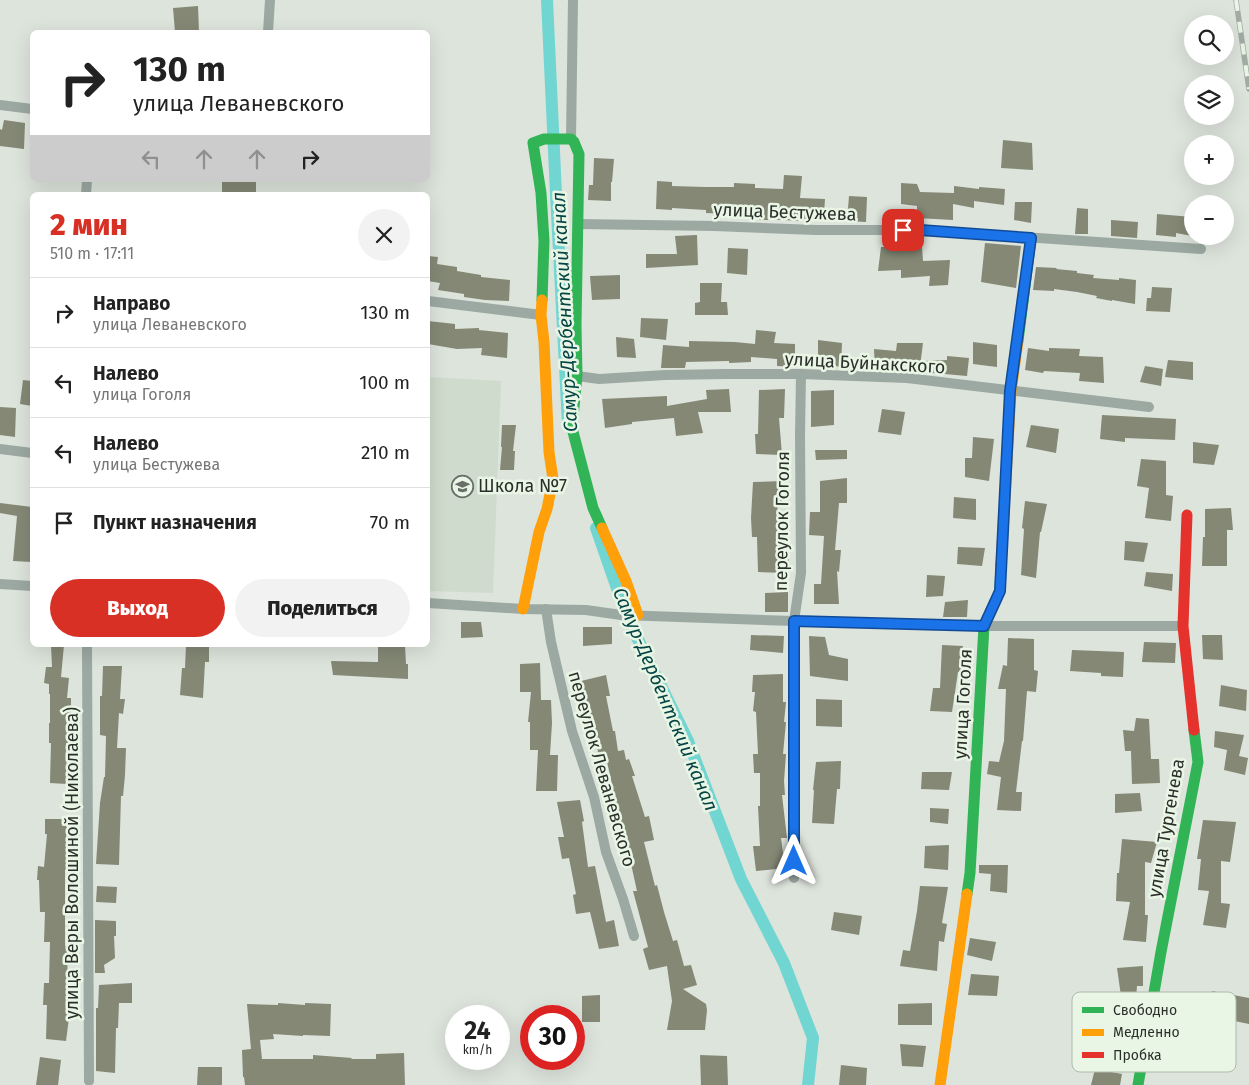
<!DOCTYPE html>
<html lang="ru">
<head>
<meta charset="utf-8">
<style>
	body { margin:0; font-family:"Fira Sans",sans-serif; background:#f2f2f2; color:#222; height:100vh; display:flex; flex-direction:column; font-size:19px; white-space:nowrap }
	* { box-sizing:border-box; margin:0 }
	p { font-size:16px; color:#767676 }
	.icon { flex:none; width:28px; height:28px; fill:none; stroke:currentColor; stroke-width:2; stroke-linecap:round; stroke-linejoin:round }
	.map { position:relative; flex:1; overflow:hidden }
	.details { position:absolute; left:30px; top:192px; width:400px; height:455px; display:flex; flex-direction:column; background:#fff; border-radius:8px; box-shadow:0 5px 20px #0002 }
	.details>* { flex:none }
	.guide { position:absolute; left:30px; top:30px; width:400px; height:152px; border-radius:8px; box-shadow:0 5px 20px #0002; background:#fff; color:#222; overflow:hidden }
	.controls { position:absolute; left:1184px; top:15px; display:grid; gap:10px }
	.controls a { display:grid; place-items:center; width:50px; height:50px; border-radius:50%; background:#fff; box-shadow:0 5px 20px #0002; font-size:25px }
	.speed { position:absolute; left:445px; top:1005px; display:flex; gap:10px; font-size:25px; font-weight:700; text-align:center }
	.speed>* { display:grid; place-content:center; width:65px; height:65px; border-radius:50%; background:#fff; box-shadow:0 5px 20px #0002; line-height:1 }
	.speed small { font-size:12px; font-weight:400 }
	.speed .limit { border:8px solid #d22; background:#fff; color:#111 }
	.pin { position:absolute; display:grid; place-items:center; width:42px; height:42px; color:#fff; margin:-21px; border-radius:10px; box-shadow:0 2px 8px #0006 }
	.me { position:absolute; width:55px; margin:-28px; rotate:0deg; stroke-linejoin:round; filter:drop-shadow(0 0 4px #0008) }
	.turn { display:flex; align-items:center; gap:18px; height:105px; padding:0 20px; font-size:22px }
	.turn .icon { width:65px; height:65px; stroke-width:2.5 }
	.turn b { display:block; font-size:35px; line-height:42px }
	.lanes { display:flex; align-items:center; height:48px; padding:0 20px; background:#0003; justify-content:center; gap:25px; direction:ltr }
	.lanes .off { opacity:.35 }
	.round { display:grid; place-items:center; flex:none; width:52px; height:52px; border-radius:26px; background:#f2f2f2 }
	.overview { display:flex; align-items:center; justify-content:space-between; height:85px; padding:0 20px }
	h1 { font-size:30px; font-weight:800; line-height:38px; color:#d93025 }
	.button { display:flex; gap:10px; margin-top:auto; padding:10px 20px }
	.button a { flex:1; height:58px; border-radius:30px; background:#d93025; color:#fff; font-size:20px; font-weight:800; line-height:58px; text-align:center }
	.button a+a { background:#f2f2f2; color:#222 }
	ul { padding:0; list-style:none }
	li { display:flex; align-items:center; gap:15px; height:70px; padding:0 20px; border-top:1px solid #e0e0e0 }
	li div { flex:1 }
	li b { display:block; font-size:19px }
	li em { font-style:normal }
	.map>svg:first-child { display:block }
	.built { fill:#cfdbcc }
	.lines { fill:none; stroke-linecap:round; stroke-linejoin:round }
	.canal { stroke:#71d5d2; stroke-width:12 }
	.building { fill:#848875 }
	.street { stroke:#9ca9a3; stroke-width:10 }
	.fast { stroke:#30b455; stroke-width:11 }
	.slow { stroke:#ff9f0a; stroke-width:11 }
	.jam { stroke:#e5322d; stroke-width:11 }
	.rail-casing { stroke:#a2aca5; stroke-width:5.5 }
	.rail { stroke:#e9f5e5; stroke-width:4; stroke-dasharray:11; stroke-linecap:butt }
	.route-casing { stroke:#114b97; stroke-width:12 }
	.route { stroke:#1a73e8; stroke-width:9 }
	.labels { text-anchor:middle; stroke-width:5; stroke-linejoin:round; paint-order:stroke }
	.street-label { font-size:18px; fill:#2b2f2a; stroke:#e9f5e5 }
	.poi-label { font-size:18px; fill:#2b2f2a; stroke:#e9f5e5; text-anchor:start }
	.water-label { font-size:19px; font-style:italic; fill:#044544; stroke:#e9f5e5 }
	.key { fill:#e9f5e5; stroke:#b0baad; stroke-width:1 }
	.key-label { font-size:14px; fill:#2b2f2a }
</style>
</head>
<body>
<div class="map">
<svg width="1249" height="1085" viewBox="0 0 1249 1085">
	<rect width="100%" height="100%" fill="#dde4dc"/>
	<path class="built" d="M428 377 501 381 493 593 428 591Z"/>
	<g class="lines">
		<g class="canal">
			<path d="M547 0 556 194 568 424"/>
			<path d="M596 528 627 617 688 741 741 879 784 963 813 1038 808 1085"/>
		</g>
	</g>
	<g class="building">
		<path d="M198 6 199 32H175L173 8Z"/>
		<path d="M4 120 25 123 24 149 0 146V129L2 130Z"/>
		<path d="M1003 140 1032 143 1033 170 1001 168Z"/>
		<path d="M594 158 614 159 612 182H611V201L588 200 589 185H593Z"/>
		<path d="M784 175 802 176 800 198 825 199 824 214H807L806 221 782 220H759V211L728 207V214L706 213V210L672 208V210L656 209 657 181 672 182V186L705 187H734V183L755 184V188L783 189Z"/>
		<path d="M245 180H256V195H243V193L222 192V181L245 182Z"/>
		<path d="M901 183 917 184 920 192 954 193V186L979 189V187L1005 189 1004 205 974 201V208L953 204V220L917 218V206L901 204Z"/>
		<path d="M849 196 867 197 866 222 847 221Z"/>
		<path d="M1015 202H1032L1031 223 1014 220Z"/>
		<path d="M1077 208 1088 209V234H1075Z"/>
		<path d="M1157 214 1192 217V236L1176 233V237L1156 235Z"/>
		<path d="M1111 220 1138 222 1137 238 1111 236Z"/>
		<path d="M697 235 698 265 646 268V254H677L675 236Z"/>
		<path d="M985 243 1021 246 1016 288 981 282Z"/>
		<path d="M881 247H895V249L922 247 923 261 950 260 948 285 929 286 930 276 901 278V270L878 271Z"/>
		<path d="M728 248 748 249 747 275 727 273Z"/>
		<path d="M428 256 438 257 437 264 457 267V271L481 275V277L510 280 509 301 485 300 464 297V294L438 290 440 283 428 281Z"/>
		<path d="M1036 267 1057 268 1056 269 1077 271V273L1094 275 1093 278 1119 280V278L1136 280 1135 304 1112 300V301L1096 298 1097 296 1077 292 1054 289V291L1033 290Z"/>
		<path d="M620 275V299L592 300 590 276Z"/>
		<path d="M700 283H722L721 302H727L728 315H695V303L700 302Z"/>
		<path d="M1152 287 1172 288 1170 312 1146 311 1147 298H1151Z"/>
		<path d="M641 318 668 319 666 340 640 337Z"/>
		<path d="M428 321 455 324V329L479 328V330L508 333 507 358 481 355 482 348 457 349 428 344Z"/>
		<path d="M756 330 776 332 774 343 795 344V367L777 366V359L751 357V362L729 363V361L686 362 685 368H661L663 345 689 347V341L735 342 755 344Z"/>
		<path d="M616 337 634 339 636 358 617 357Z"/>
		<path d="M818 340 842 343 841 367 818 364Z"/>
		<path d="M973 342 997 345V367L973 364Z"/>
		<path d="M897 343H923L920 367 892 364V371L875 370 874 349 896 351Z"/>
		<path d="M1028 348 1049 351V348L1080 349 1079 356 1103 357 1104 383 1079 381 1080 373 1044 371 1043 373 1025 370Z"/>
		<path d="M947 356 969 358 967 376 933 373V374L922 373 924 361 947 360Z"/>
		<path d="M1168 360 1193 362V380L1165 377Z"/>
		<path d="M1145 366 1163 369 1161 386 1140 382Z"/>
		<path d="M23 380 32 381V406L20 404Z"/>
		<path d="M729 389 731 412H698L703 433 676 436 674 418 632 422V424L605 428 602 399 667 396V406L707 399 706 390Z"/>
		<path d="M785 389 784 418H779L782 455 756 454 755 434H758L759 390Z"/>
		<path d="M834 390V425L811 427V391Z"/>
		<path d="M0 407 16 408 15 437 0 435Z"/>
		<path d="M882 409 905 412 901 435 878 432Z"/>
		<path d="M1102 415 1176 419 1175 440 1125 438V442L1100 439Z"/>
		<path d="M502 425H516L513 451H515L514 470H500L502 447H501Z"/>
		<path d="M1031 425 1059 429 1056 453 1026 447Z"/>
		<path d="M973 437 994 439 989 481 965 477V458H972Z"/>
		<path d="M1193 442 1219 445 1214 465 1193 463Z"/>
		<path d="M815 450H847V459L816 460Z"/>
		<path d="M1141 459 1166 461V495L1173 496 1171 521 1145 518 1149 488 1137 486Z"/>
		<path d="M847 478V503H839L835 550H841L839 572 837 571 839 604H814V584H821L824 536 809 535 810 512H820V481Z"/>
		<path d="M783 481 782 504H777L784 551H789L788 573 758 572 757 537H752L751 518 753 482Z"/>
		<path d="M954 497 976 499V520L953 518Z"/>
		<path d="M1025 501 1047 504 1041 532H1040L1036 578 1021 575 1024 529 1022 528Z"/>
		<path d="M0 503 32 507V562L13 561 17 516 0 513Z"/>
		<path d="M1231 508 1233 530H1227V566H1202L1203 537H1205V509Z"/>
		<path d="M1125 541 1148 543 1144 562 1124 560Z"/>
		<path d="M958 547 985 548 982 566 957 564Z"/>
		<path d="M1146 572 1173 574 1172 591 1144 586Z"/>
		<path d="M927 575 945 576 943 596 926 597Z"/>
		<path d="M788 592V612H765V593Z"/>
		<path d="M968 600 967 617H943L945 602Z"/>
		<path d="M461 622H481L483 637 461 638Z"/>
		<path d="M583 627H612V644L583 646Z"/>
		<path d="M751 635 784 636 783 653 750 650Z"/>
		<path d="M1202 635H1222L1223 660 1203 659Z"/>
		<path d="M809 636 825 637 829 655 848 659V681L810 676Z"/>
		<path d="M1008 638 1034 639V670L1038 671 1036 692 1027 691 1023 741H1022L1016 792H1022L1021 811 997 810 1001 777 987 774 989 761 999 762 1004 741 1006 689H998L1003 665 1007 666Z"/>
		<path d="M1144 642 1176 643 1175 663 1142 662Z"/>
		<path d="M51 645H64L61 677 69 678 67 698H71V743H66L67 784 50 783 51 743H49V723H50V694H49V684L44 683 46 667H52Z"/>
		<path d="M186 645H209V662H205L203 698 180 695 182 668H185Z"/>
		<path d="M378 645H405L406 664H408V679L333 675 331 661 378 662Z"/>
		<path d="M942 645 963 646 961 672H958L952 712 930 711 933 688H940Z"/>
		<path d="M1072 650 1124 652 1123 677 1101 676V673L1070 671Z"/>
		<path d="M540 663 541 700H551L552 723 550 755H558L557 791H536L538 750H530V722H528L531 692H520V664Z"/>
		<path d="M103 666H122L120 699H125L123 714 119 713 117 748H126L125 775 123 796H121L119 865 96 864 100 803 104 777H105L106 736 100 735V696H102Z"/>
		<path d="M783 674V702H786L784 722H786L783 754H786L784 781 785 795H782L787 838H781L785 868 756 871 753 846H760L758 806H760V773H754L753 754H758L756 712 753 711 755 692H752L753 675Z"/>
		<path d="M606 675 610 696H606L613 731H615L618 751 624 750 626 760 629 759 635 776H632L645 817 649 816 654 840 644 842 655 886 657 885 664 912 673 941 677 940 684 966 691 965 697 985 683 989 706 1004 707 1010 705 1030H667L672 1001 667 966 649 970 643 949 648 947 633 891H637L627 846 626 847 618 808 612 810 608 795 614 793 606 757 599 759 594 725 588 726 585 706H586L581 681Z"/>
		<path d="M1221 685 1247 690 1246 711 1219 706Z"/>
		<path d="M816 699 842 700V727L816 726Z"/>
		<path d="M1136 718 1149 719 1151 759H1159L1160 783 1132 784 1131 751H1125L1123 730 1134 731Z"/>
		<path d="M1215 731 1244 735 1239 756 1248 758 1245 775 1224 770 1227 750 1214 747Z"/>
		<path d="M841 761 840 789H837L834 824 812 823 814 790H813L816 762Z"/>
		<path d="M922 772H952L949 790 921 789Z"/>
		<path d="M1140 793 1142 811 1115 813V794Z"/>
		<path d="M580 800 584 821 582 822 588 867 595 866 606 922 614 920 619 946 599 949 590 912 576 914 573 895 576 894 569 858 562 859 558 837H564L557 802Z"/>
		<path d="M930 808 949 809 948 824 930 822Z"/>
		<path d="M45 819H67L66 852 69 853V870H65V946H68L67 983H68L67 1018H69L66 1041 46 1039 47 1005H43L44 983H49L50 942H44L45 912H40L39 880H37L38 866 44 867 47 834H45Z"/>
		<path d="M1203 820 1236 822 1230 862 1221 861V903L1230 904 1226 928 1203 925 1209 891 1198 890 1201 859H1197Z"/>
		<path d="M1122 839 1157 842 1151 863 1145 862V915H1148L1146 942 1123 940 1130 902 1116 901 1117 873H1119Z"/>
		<path d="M949 845 948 870 924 868 925 846Z"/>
		<path d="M979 865H1008L1007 893 990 891 991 874 979 873Z"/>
		<path d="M97 886 117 887 116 903 96 902Z"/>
		<path d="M920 886 948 887 942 923 947 924 944 942 939 941 937 971 900 966 903 950 910 951 917 911Z"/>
		<path d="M834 912 862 916 859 935 831 930Z"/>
		<path d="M95 920 116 921V936H114L115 958 104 965 105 973H95Z"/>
		<path d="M970 938 996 942 992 961 967 955Z"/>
		<path d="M1143 966V986H1137L1134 1023H1128L1125 1051H1094L1097 1025 1107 1026 1109 1004 1122 1003 1117 968Z"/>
		<path d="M971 974 999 976 997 996 968 995Z"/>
		<path d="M132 983V1003H119L118 1028H116L115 1073 96 1071V1008H98L99 985Z"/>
		<path d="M1212 991 1249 998V1024L1206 1015 1202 1030 1176 1025 1180 995 1211 1001Z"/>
		<path d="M600 995V1022H582V996Z"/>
		<path d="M278 1003 305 1005V1003L331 1004 330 1036 303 1035V1036L273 1034 274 1039 260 1040 262 1059H313V1055L352 1058 351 1059H376V1054L404 1053 405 1085H245L244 1077H243L242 1050 251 1049 247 1004 278 1005Z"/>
		<path d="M932 1003V1025H898V1004Z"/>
		<path d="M900 1044 926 1046 923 1067 902 1066Z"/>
		<path d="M700 1055 727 1056 728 1085H701Z"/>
		<path d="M40 1057 61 1060 58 1085H36Z"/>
		<path d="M841 1065 867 1068 866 1085H839Z"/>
		<path d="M198 1067H222V1085H197Z"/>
		<path d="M1095 1069 1122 1074 1120 1085H1091Z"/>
	</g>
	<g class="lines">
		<g class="street">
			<path d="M268 32 270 0"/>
			<path d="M0 105 32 109"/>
			<path d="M571 139 573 0"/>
			<path d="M86 195 87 180"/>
			<path d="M578 224 714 226 816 230H920L1201 249"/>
			<path d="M428 301 541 315"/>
			<path d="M577 376 599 379 665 375 726 374H801L907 378 1149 407"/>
			<path d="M0 449 32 453"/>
			<path d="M0 584 32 586"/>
			<path d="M428 603 523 609 586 610 621 615 794 621 984 626H1183"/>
			<path d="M546 609 551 642 572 731 594 797 606 852 623 899 634 936"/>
			<path d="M87 645 89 1081"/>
			<path d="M794 878V621L801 573 800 435 801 374"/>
		</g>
		<g class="fast">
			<path d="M542 300 544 241 541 193 533 143 544 139H571L574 142 579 154 576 325 577 376 572 428 593 508 602 528"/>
			<path d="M1018 341 1031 238"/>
			<path d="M967 894 970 873 984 626 1000 591 1001 564"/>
			<path d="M1138 1085 1161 952 1198 762 1194 730"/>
		</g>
		<g class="slow">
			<path d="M602 528 626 581 638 615"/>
			<path d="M1001 564 1011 391 1018 341"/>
			<path d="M523 609 539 532 547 509 553 479 549 452 544 342 541 315 542 300"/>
			<path d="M940 1085 967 894"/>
		</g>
		<path class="jam" d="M1187 515 1183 626 1194 730"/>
		<defs>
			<path id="rail" d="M1236 0 1249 89"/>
		</defs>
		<use href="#rail" class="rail-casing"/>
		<use href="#rail" class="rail"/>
	</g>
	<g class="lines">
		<defs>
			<path id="route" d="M794 861V621L984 626 1000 591 1010 391 1031 238 920 230H903"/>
		</defs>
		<use href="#route" class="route-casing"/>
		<use href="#route" class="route"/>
	</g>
	<defs>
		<symbol id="school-ring" viewBox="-11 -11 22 22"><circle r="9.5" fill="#e9f5e5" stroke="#696e68" stroke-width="1.5"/><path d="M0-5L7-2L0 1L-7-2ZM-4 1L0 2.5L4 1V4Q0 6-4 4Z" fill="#696e68"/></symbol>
	</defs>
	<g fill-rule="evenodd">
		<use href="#school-ring" x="450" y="474" width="25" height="25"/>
	</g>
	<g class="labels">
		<g class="street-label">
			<text transform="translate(785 212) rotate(2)" y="6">улица Бестужева</text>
			<text transform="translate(865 363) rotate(3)" y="6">улица Буйнакского</text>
			<text transform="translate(782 521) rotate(-89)" y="6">переулок Гоголя</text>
			<text transform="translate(963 704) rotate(-87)" y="6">улица Гоголя</text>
			<text transform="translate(602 769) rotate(74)" y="6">переулок Леваневского</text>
			<text transform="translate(1166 828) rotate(-80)" y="6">улица Тургенева</text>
			<text transform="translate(72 863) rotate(-90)" y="6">улица Веры Волошиной (Николаева)</text>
		</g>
		<g class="poi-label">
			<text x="478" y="492">Школа №7</text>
		</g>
		<g class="water-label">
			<text transform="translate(564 312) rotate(-93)" y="7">Самур-Дербентский канал</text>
			<text transform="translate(666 699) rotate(67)" y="7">Самур-Дербентский канал</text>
		</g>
	</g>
	<rect x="1072" y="992" width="164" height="80" rx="8" class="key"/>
	<rect x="1082" y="1007" width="22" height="6" fill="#30b455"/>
	<rect x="1082" y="1029" width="22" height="7" fill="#ff9f0a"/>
	<rect x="1082" y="1052" width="22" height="6" fill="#e5322d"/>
	<g class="key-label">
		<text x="1113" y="1015">Свободно</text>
		<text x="1113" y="1037">Медленно</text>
		<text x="1113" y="1060">Пробка</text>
	</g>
</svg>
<div class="controls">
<a><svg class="icon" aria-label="search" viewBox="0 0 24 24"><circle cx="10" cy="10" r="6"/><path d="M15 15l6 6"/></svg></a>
<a><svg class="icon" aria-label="layers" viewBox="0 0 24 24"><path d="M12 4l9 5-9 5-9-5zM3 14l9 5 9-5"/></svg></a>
<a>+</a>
<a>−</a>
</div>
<div class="speed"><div>24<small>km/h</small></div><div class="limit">30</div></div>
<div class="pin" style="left:903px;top:230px;background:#d93025"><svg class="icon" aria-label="arrive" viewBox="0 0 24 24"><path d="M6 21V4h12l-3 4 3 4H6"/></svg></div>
<svg class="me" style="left:794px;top:861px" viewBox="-20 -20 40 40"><path d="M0-17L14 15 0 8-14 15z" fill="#1a73e8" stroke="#fff" stroke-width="4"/></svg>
<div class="guide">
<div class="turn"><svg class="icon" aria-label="right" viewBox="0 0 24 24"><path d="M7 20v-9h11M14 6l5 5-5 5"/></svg><div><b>130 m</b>улица Леваневского</div></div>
<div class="lanes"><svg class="icon off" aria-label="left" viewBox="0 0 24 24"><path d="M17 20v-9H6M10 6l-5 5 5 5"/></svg><svg class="icon off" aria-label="ahead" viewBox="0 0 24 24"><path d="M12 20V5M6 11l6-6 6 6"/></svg><svg class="icon off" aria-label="ahead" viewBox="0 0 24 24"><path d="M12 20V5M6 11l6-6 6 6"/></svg><svg class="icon" aria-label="right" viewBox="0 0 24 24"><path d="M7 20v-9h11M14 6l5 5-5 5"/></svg></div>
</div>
<section class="details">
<div class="overview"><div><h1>2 мин</h1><p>510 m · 17:11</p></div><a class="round"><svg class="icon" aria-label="close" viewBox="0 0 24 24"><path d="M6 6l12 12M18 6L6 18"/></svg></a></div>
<ul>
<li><svg class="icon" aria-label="right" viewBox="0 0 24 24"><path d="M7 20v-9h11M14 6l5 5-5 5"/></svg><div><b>Направо</b><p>улица Леваневского</p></div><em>130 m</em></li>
<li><svg class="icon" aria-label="left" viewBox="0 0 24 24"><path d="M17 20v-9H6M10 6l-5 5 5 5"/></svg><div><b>Налево</b><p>улица Гоголя</p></div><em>100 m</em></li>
<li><svg class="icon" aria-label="left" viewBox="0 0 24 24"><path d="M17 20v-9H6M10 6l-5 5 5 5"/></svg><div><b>Налево</b><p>улица Бестужева</p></div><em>210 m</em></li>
<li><svg class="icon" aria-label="arrive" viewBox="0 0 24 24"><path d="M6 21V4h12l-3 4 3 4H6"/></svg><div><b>Пункт назначения</b></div><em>70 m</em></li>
</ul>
<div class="button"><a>Выход</a><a>Поделиться</a></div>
</section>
</div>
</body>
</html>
